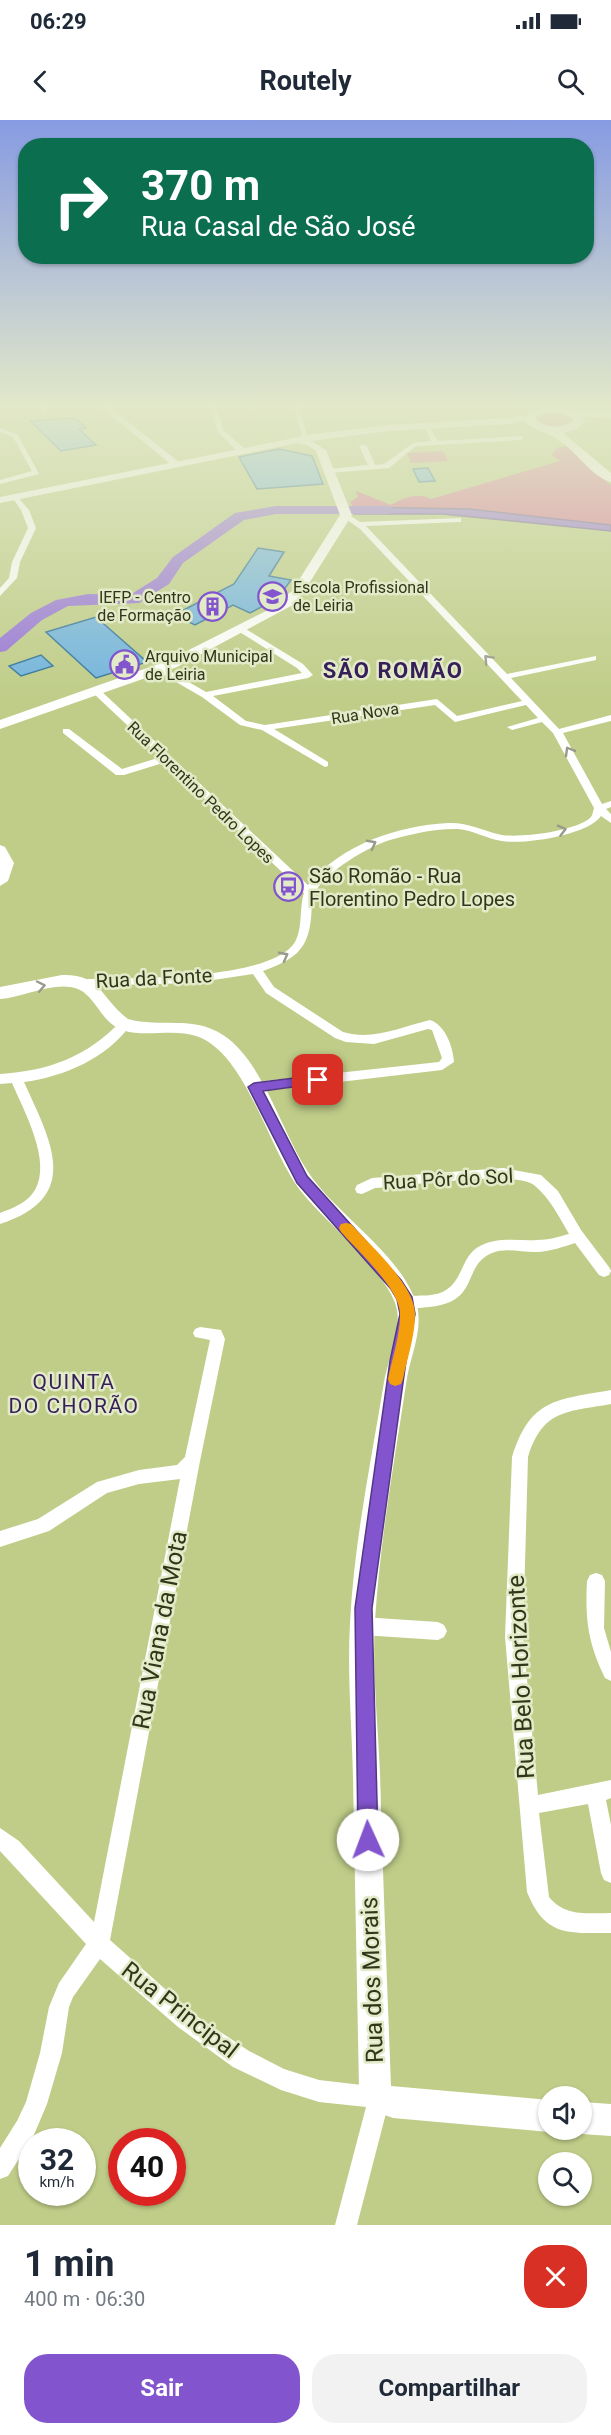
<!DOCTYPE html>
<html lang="pt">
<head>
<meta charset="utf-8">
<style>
	body { margin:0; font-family:Roboto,sans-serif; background:#f2f2f3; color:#1f2937; height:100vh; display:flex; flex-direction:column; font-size:22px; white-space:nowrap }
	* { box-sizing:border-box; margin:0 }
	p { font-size:20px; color:#747a83 }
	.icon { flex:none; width:33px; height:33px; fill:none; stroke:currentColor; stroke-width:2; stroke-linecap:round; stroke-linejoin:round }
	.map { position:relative; height:2105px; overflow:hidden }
	.details { display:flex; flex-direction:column; background:#fff; flex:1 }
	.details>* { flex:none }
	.guide { position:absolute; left:18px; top:18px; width:576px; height:126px; border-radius:24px; box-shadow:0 2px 4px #0004; background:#0b6e4f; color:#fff; overflow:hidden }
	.buttons { position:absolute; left:538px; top:1966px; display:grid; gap:12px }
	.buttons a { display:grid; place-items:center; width:54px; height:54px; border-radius:50%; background:#fff; box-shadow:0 2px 4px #0004; font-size:30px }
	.speed { position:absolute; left:18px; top:2008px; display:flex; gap:12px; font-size:30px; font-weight:700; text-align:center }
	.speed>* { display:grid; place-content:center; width:78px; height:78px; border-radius:50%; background:#fff; box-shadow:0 2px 4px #0004; line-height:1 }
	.speed small { font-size:15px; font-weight:400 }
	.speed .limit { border:9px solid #d22; background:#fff; color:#111 }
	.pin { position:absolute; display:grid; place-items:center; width:51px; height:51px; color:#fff; margin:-26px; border-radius:12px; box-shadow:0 3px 9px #0006 }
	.me { position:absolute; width:66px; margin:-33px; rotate:358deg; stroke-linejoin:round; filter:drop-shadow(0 0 4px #0008) }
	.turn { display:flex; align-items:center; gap:21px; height:126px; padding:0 24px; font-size:27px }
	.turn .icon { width:78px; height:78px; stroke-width:2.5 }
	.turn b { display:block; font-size:42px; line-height:51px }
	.round { display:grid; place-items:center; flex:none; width:63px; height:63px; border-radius:24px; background:#f2f2f3 }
	.headline { display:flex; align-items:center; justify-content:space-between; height:102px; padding:0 24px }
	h1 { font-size:36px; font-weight:700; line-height:45px }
	.action { display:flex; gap:12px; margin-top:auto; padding:12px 24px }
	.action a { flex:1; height:69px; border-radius:24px; background:#8254cd; color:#fff; font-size:24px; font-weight:700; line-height:69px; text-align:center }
	.action a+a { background:#f2f2f3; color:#1f2937 }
	.status { display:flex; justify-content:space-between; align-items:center; height:42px; padding:0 30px; background:#fff; direction:ltr }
	.status svg { height:16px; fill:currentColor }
	header { display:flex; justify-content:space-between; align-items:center; height:78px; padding:0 24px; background:#fff; font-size:27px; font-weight:700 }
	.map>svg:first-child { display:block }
	.green { fill:#d97a9c }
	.water { fill:#9775d8; stroke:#78629f; stroke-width:1.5 }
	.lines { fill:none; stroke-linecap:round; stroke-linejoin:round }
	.river { fill:#9775d8; fill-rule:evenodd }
	.building { fill:#72b4df; stroke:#31739b; stroke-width:1.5 }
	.street { fill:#fff; fill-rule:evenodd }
	.secondary { fill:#fff; fill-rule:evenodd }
	.primary { fill:#fff; fill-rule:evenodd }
	.oneway { stroke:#989a8c }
	.route { fill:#8254cd; stroke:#543785; stroke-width:1.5 }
	.slow { fill:#f59e0b }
	.labels { text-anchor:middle; stroke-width:5; stroke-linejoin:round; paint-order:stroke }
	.far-poi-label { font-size:16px; fill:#31361a; stroke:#e2eac8; text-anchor:start }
	.far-street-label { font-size:16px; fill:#31361a; stroke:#e2eac8 }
	.poi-label { font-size:20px; fill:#31361a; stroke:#e2eac8; text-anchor:start }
	.street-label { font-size:20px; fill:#31361a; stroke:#e2eac8 }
	.neighbourhood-label { font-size:21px; letter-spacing:1.5px; fill:#361f59; stroke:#e2eac8 }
	.far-district-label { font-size:22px; font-weight:bold; letter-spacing:1.5px; fill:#361f59; stroke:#e2eac8 }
	.near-street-label { font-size:24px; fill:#31361a; stroke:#e2eac8 }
</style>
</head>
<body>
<div class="status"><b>06:29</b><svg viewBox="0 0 49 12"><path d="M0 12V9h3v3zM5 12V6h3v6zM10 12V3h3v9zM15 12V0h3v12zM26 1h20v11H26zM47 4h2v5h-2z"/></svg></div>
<header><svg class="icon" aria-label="back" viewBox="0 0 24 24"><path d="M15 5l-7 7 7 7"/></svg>Routely<svg class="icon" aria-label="search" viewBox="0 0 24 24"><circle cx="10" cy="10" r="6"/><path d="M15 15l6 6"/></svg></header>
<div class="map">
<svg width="611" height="2105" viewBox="0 0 611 2105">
	<rect width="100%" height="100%" fill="#bfcd88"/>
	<g class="green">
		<path d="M554 292 566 294 574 301C562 308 548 309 536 300L543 294Z"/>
		<path d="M567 326 592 351 611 365V405L469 389 353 387 350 382 358 377 356 371 391 385C404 377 418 372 431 379L560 341 552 335 557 328Z"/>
		<path d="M443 331 448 341 411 343 407 333Z"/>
	</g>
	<path class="water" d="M353 387 469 389 611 405V411L443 394H354Z"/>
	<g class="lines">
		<path class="river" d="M276 386H389L396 390 389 394H276L244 400 183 443 169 464 139 483 68 486 42 500 6 531 0 532V518L31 493 56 480 88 474 130 475 157 458 173 437 235 393Z"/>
	</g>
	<g class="building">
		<path d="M75 298 86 308 79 309 96 325 61 331 30 301Z"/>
		<path d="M279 329 312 336 323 364 257 369 239 337Z"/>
		<path d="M428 348 435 361 419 362 413 349Z"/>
		<path d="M258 428 284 432 269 456 291 460 278 478 250 493 233 485 195 505 174 495 234 464Z"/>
		<path d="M96 497 147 542 96 558 46 512Z"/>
		<path d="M41 535 53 546 21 556 9 546Z"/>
	</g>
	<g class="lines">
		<g class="street">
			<path d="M41 286H47L45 294 40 293Z"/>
			<path d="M100 286H108L179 342V346H173Z"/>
			<path d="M207 286H214L218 291 223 310 245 329V333H239L218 312 212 292Z"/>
			<path d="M293 286H299L308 319 303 318Z"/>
			<path d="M429 307 438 321 521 316 524 318 521 320 416 326 389 348 329 353 325 351 329 349 368 345 359 326 363 324 367 326 375 345 384 344 413 323 431 321 426 309Z"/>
			<path d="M0 308 18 315 39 354 0 364V360L32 351 13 317 0 312Z"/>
			<path d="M16 375 29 390 36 408 20 442 17 458 0 476V468L9 458 12 442 28 408 21 390 12 377Z"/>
			<path d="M346 393 360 402 461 398V402H458L366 406 507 554 596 536V540L511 558 559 609 611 595V601L563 613 602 684 611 681V687L606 689 611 694V703L601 696C588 715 524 725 502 721 487 719 473 710 458 709 436 708 411 714 390 720 369 726 326 752 316 771 311 779 312 790 311 798 308 832 292 840 263 851L274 867 343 912C373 921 401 907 430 900 445 905 453 926 454 942L442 950 254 972 248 967 254 962 439 942 442 938 432 910 428 909 374 924 346 922 335 918 266 873 253 854 193 863 78 866 76 863 78 860 82 859C125 858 272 861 295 822 303 808 299 788 304 773L166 642 124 655H116L63 613V609H69L122 649 161 637 92 572V568H98L308 765C342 724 397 706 448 703 467 702 483 711 502 715 520 718 578 711 591 697 593 694 593 691 594 688L553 613 542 602 512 610 507 607 538 598 526 585 455 602 435 585 274 609 328 642V646L325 647 262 610 240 605 202 577 157 551V547H163L206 572 302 553 297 548 238 511V507L241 506 303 544 313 555 308 558 213 576 246 601 265 605 437 579 457 596 522 581 360 409 343 397 342 395Z"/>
			<path d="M125 900 131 904C108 938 63 957 24 962 50 1020 84 1077 0 1104V1093C13 1088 27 1083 35 1070 52 1041 24 991 12 963L0 964V954C48 951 87 937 121 901Z"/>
			<path d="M503 1048 541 1055 558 1071 581 1110 609 1147 611 1151 609 1155 604 1157 599 1155 575 1123C563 1127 551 1131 538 1132 524 1133 506 1127 492 1133 461 1146 481 1182 429 1187 420 1188 409 1189 401 1186L399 1182 401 1178C415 1173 432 1179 446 1170 464 1159 461 1134 482 1125 500 1117 518 1121 537 1120 548 1120 558 1117 569 1114 559 1097 550 1078 534 1065 514 1050 404 1066 375 1068L362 1074 357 1073 355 1069 357 1065 372 1058Z"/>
			<path d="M200 1207 221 1210 225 1219 200 1341 110 1820 192 1893 249 1931 284 1949 319 1960 379 1967 387 1970 390 1978 357 2105H335L366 1987 319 1982 281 1970 233 1947 178 1907 100 1839 73 1877 69 1887 62 1933 47 1984 33 2017 8 2056 0 2059V2028L17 2001 26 1982 40 1933 49 1887 59 1863 86 1824 0 1731V1708L19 1721 94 1802 180 1359 139 1364 107 1373 49 1411 0 1427V1411L38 1399 97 1362 139 1350 177 1345 185 1337 210 1220 195 1217 193 1213 195 1209Z"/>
			<path d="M611 1270V1284C567 1292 543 1289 528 1337L523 1517 538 1675 611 1660V1678L606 1680 611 1705V1763L604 1760 601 1753 588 1684 539 1693 549 1777C565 1797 588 1793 611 1793V1813C568 1813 545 1817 527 1772L505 1517 512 1337C531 1278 556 1280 611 1270Z"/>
			<path d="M596 1453 602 1455 605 1461 604 1508 611 1532V1561L605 1558C588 1523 585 1500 587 1461L590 1455Z"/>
			<path d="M362 1497 438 1502 444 1505 447 1511 444 1517 438 1520 362 1515 356 1512 353 1506 356 1500Z"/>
		</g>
		<g class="secondary">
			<path d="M572 291 611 292V298L569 296V292Z"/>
			<path d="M529 294 532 295V299L509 304 389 311 311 321 326 330 352 395 303 473 291 486 177 547 0 609V600L167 541 266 491 292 471 340 395 316 331 309 326 298 323 0 383V377L314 314 389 305 509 298Z"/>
			<path d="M0 725 5 727 14 743 8 761 0 766Z"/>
			<path d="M62 855C102 854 101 879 128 899 160 908 193 895 223 915 265 942 283 1019 313 1059 342 1098 404 1138 417 1186 423 1209 411 1235 407 1258 395 1338 380 1419 375 1501 372 1550 378 1604 380 1654 383 1758 387 1862 391 1966L549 1980V2010H553L549 2012 393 1998 368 1989 359 1969C357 1865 355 1762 353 1658 352 1607 347 1554 350 1503 354 1422 371 1342 384 1262 388 1239 401 1213 397 1190 391 1156 327 1103 304 1075 269 1035 248 933 196 916 173 908 146 918 122 910 106 904 100 889 89 877 68 853 28 877 0 879V867Z"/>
			<path d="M582 1982 611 1984V2016L582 2014 573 2010H582Z"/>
		</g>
		<path class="primary" d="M549 287C564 287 576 288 585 301 579 309 572 311 563 313L611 353V362C592 357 577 332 560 321 549 312 533 311 524 300L528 292ZM549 293 564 294 574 300C562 310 547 308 535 299L536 296Z"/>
	</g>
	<defs><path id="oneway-chevron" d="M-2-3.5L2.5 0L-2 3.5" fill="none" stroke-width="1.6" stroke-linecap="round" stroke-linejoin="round" transform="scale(1.5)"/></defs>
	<g class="oneway">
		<use href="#oneway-chevron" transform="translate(488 539) rotate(-133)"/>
		<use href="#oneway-chevron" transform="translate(569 631) rotate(-120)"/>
		<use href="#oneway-chevron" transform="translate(562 710) rotate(-14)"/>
		<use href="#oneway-chevron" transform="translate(372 724) rotate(-28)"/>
		<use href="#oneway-chevron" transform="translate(284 836) rotate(-28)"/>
		<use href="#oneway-chevron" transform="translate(41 866) rotate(-12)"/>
	</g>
	<linearGradient id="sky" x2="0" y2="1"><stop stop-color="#879be2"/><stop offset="0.49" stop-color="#e2e8c9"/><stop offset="1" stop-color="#e2e8c9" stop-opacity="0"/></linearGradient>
	<rect width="611" height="581" fill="url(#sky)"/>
	<path class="route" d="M318 955 322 957 324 960 322 963 263 971 307 1056 401 1160 412 1177 415 1194 406 1241 372 1488 378 1720 375 1727 368 1730 361 1727 358 1720 355 1488 390 1241 400 1194 397 1179 391 1169 297 1063 248 967 254 963Z"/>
	<path class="slow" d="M346 1103 351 1104C370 1125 416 1166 415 1195 415 1216 407 1239 403 1259L401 1264 395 1266 390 1264 388 1259C392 1239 400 1216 400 1195 401 1170 358 1131 341 1112L339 1108 341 1104Z"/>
	<defs>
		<symbol id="school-ring" viewBox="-11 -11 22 22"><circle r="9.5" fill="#e2eac8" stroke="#8254cd" stroke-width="1.5"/><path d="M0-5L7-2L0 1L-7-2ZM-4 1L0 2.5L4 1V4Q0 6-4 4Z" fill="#8254cd"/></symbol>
		<symbol id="building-ring" viewBox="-11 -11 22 22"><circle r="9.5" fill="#e2eac8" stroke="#8254cd" stroke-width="1.5"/><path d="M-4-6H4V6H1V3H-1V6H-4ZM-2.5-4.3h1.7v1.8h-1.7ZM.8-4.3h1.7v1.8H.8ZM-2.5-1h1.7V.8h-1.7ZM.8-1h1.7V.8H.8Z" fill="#8254cd"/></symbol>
		<symbol id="civic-ring" viewBox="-11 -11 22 22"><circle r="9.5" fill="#e2eac8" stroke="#8254cd" stroke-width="1.5"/><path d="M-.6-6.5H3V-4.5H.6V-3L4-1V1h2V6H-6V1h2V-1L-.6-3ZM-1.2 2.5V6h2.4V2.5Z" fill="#8254cd"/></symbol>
		<symbol id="bus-ring" viewBox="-11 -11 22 22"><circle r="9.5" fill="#e2eac8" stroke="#8254cd" stroke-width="1.5"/><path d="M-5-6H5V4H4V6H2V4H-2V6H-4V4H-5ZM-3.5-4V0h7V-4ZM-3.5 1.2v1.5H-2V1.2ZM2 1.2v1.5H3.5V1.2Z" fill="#8254cd"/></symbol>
	</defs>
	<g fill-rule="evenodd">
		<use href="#school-ring" x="256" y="460" width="33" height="33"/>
		<use href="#building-ring" x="196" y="470" width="33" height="33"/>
		<use href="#civic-ring" x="108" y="528" width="33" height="33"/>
		<use href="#bus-ring" x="272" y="750" width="33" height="33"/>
	</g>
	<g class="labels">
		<g class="far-poi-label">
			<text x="293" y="473">Escola Profissional<tspan x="293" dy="18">de Leiria</tspan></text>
			<text x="191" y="483" text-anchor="end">IEFP - Centro<tspan x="191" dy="18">de Formação</tspan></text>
			<text x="145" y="542">Arquivo Municipal<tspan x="145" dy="18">de Leiria</tspan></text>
		</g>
		<g class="far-street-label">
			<text transform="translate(365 593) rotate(-9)" y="6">Rua Nova</text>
			<text transform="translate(201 672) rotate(44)" y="6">Rua Florentino Pedro Lopes</text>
		</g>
		<g class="poi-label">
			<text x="309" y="763">São Romão - Rua<tspan x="309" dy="23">Florentino Pedro Lopes</tspan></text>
		</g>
		<g class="street-label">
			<text transform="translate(154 858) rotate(-3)" y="7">Rua da Fonte</text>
			<text transform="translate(448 1059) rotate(-3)" y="7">Rua Pôr do Sol</text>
		</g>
		<g class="neighbourhood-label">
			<text x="74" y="1269">QUINTA<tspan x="74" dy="24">DO CHORÃO</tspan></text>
		</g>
		<g class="far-district-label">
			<text x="393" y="558">SÃO ROMÃO</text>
		</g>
		<g class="near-street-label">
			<text transform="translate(160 1510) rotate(-79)" y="8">Rua Viana da Mota</text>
			<text transform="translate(521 1557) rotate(-93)" y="8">Rua Belo Horizonte</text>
			<text transform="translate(372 1860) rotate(-92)" y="8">Rua dos Morais</text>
			<text transform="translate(180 1890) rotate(38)" y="8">Rua Principal</text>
		</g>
	</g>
</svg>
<div class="buttons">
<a><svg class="icon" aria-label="sound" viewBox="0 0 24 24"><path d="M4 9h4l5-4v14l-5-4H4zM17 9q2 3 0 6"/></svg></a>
<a><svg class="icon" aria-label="search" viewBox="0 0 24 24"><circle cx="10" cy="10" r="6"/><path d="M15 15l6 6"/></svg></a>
</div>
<div class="speed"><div>32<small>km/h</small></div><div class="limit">40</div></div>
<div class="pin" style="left:318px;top:960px;background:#d93025"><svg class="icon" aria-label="arrive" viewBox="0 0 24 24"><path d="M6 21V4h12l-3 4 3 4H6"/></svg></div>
<svg class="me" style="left:368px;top:1720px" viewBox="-20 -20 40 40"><circle r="19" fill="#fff"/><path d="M0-13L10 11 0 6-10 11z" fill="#8254cd"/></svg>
<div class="guide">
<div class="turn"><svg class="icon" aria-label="right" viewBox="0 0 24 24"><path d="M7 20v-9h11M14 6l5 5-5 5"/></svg><div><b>370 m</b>Rua Casal de São José</div></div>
</div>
</div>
<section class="details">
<div class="headline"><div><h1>1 min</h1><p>400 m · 06:30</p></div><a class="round" style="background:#d93025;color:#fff"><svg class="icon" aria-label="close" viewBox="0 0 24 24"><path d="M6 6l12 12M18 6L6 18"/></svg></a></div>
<div class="action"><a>Sair</a><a>Compartilhar</a></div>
</section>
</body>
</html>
